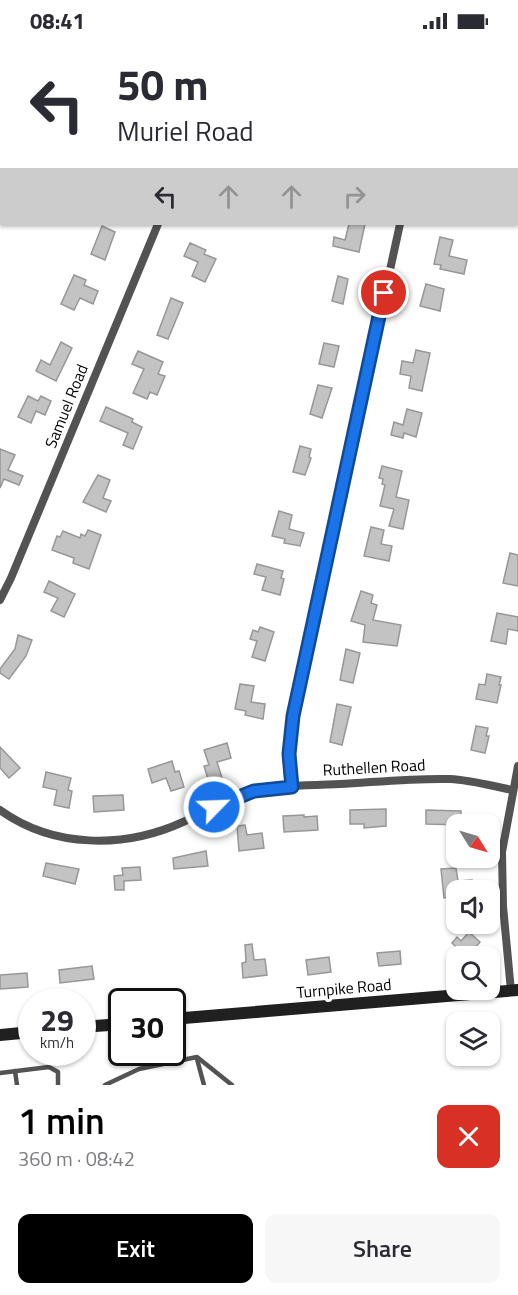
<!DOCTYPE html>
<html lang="en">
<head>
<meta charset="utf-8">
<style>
	body { margin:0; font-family:"Titillium Web",sans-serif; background:#f7f7f7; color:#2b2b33; height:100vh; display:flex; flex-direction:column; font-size:22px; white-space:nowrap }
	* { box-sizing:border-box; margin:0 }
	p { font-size:20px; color:#7c7c81 }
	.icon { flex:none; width:33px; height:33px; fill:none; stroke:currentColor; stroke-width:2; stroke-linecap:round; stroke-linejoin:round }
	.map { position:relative; height:1043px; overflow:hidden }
	.side { display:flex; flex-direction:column; background:#fff; flex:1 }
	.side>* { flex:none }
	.top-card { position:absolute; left:0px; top:0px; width:519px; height:183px; box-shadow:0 2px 4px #0004; background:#fff; color:#2b2b33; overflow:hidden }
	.needle { width:39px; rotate:127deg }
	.buttons { position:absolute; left:446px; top:772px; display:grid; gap:12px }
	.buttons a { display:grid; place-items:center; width:54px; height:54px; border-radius:12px; background:#fff; box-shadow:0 2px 4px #0004; font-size:30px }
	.speed { position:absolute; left:18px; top:946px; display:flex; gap:12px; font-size:30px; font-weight:700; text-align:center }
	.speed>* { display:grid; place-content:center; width:78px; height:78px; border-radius:50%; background:#fff; box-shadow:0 2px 4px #0004; line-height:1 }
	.speed small { font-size:15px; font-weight:400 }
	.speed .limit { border:3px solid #111; border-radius:9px; background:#fff; color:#111 }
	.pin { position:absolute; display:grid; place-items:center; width:51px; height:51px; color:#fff; margin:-26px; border:3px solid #fff; border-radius:50%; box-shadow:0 2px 6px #0007 }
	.me { position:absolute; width:66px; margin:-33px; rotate:66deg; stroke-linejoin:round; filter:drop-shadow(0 0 4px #0008) }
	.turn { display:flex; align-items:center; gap:21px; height:126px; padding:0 18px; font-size:27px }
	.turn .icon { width:78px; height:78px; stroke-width:2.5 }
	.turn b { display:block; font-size:42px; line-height:51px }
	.lanes { display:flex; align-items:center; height:57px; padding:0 18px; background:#0003; justify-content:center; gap:30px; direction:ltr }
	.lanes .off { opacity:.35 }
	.round { display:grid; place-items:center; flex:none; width:63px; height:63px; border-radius:12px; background:#f7f7f7 }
	.summary { display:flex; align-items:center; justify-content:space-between; height:102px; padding:0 18px }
	h1 { font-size:36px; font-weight:600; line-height:45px; color:#000 }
	.cta { display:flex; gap:12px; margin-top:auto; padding:12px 18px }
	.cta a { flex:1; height:69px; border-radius:12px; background:#000; color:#fff; font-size:24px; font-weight:600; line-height:69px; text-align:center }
	.cta a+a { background:#f7f7f7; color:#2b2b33 }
	.status { display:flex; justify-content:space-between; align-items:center; height:42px; padding:0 30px; background:#fff; direction:ltr }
	.status svg { height:16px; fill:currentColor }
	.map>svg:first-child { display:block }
	.building { fill:#c3c3c3; stroke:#979797; stroke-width:1.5 }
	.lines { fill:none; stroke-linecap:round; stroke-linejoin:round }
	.lane { stroke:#535353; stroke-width:4.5 }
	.street { stroke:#535353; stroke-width:8 }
	.secondary { stroke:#202020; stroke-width:12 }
	.route-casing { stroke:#114b97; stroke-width:15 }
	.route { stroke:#1a73e8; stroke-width:10 }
	.labels { text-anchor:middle; stroke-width:6; stroke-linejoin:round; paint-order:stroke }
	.street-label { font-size:16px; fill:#000; stroke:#fff }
</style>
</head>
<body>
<div class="status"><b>08:41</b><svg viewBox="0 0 49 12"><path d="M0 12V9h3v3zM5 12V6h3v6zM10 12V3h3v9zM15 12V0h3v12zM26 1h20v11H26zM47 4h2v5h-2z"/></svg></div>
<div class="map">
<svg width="518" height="1043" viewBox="0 0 518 1043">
	<rect width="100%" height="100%" fill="#fff"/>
	<g class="building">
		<path d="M349 182H365L359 210 333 204 334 195 345 198Z"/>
		<path d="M102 184 115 190 105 218 91 212Z"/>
		<path d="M440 195 453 198 449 214 467 218 464 232 440 227 441 223 434 222Z"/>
		<path d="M190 201 206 208 204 212 216 217 205 240 192 234 198 220 184 214Z"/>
		<path d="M74 233 86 238 84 243 98 249 93 262 80 256 74 268 61 262Z"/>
		<path d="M338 234 348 237 343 262 332 259Z"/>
		<path d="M426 242 444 247 440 269 420 264Z"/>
		<path d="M171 256 183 261 168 297 157 293Z"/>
		<path d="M61 300 72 306 56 339 36 329 41 318 50 323Z"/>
		<path d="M324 301 339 304 334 325 319 322Z"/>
		<path d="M416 308 430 311 422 349 409 346 411 334 400 332 402 319 413 321Z"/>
		<path d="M138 309 163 320 158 332 165 334 157 353 150 350 147 357 133 351 144 327 132 322Z"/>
		<path d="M318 343 332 346 322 376 310 372Z"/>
		<path d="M28 354 38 359 41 354 51 359 45 373 36 369 31 381 18 375Z"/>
		<path d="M106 365 133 377 132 380 142 385 133 407 123 403 128 391 100 379Z"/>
		<path d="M407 367 422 371 416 395 404 391 403 396 391 393 394 380 403 383Z"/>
		<path d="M300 404 311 407 309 415 311 416 305 433 293 430Z"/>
		<path d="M0 407 15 413 8 428 23 434 19 443 4 437 0 446Z"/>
		<path d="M382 424 402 429 396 455 409 458 403 487 389 484 394 467 380 464 385 443 382 442 383 437 379 436Z"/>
		<path d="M98 433 110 438 103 456 111 459 106 470 83 460Z"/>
		<path d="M279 469 292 473 289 487 304 491 300 504 284 501 285 497 272 494Z"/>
		<path d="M371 485 384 488 381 502 392 504 389 519 364 514Z"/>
		<path d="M88 488 101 493 89 527 73 521 74 516 52 508 57 494 60 495 63 489 80 496 81 492 85 494Z"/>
		<path d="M510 511 518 513V544L503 541Z"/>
		<path d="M257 522 283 529 281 536 284 537 280 553 262 548 266 535 254 532Z"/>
		<path d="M49 539 75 552 64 575 51 569 58 556 44 550Z"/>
		<path d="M361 549 373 553 371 561 377 563 373 578 401 583 397 604 363 600 365 583 351 579Z"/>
		<path d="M497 571 518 575V589L508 587 506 602 491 599Z"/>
		<path d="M260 585 274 590 265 619 252 615 257 599 250 597 253 588 258 590Z"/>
		<path d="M18 593 32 598 26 614 9 637 0 631V627L15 607Z"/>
		<path d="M346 607 360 611 353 641 340 638Z"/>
		<path d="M487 632 501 635 499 643H501L497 661 476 657 479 642 485 643Z"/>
		<path d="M240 642 254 644 251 660 265 662 263 677 245 673 246 669 235 667Z"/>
		<path d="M337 662 351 665 342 703 330 700Z"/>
		<path d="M476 684 488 686 486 694H489L485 711 471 708Z"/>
		<path d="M227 701 231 716 217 720 222 736 209 740 204 724 209 723 204 708Z"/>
		<path d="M0 705 20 726 9 736 0 726Z"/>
		<path d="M172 719 175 730 179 729 184 745 171 749 166 736 152 741 148 727Z"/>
		<path d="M46 730 71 736 68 748 72 749 69 766 54 763 57 748 43 745Z"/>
		<path d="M123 753 124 768 94 770 93 754Z"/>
		<path d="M386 767V784L364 786V782H350V768Z"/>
		<path d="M426 768 461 769V783L426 782Z"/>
		<path d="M304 773V775L317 774 318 788 284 790 283 774Z"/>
		<path d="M245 783 247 793 262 791 264 806 239 809 237 784Z"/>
		<path d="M206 809 208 824 174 827 173 816Z"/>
		<path d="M46 821 79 827 75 842 43 834Z"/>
		<path d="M140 825 141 838 124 839V848H115L114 834 123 833 122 826Z"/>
		<path d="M456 826 458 839 472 838 474 849H456V854L444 856 441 827Z"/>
		<path d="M469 890 480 900 472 909 477 915H462L454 908 456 905 452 901 457 895 461 899Z"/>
		<path d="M252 902 254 918 265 917 267 933 243 936 242 921 246 920 245 903Z"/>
		<path d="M400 909 401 922 379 924 377 911Z"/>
		<path d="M329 915 331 930 308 933 306 918Z"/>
		<path d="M92 924 94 937 60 941 59 928Z"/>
		<path d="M27 931 28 945 0 947V933Z"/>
	</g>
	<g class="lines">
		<g class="lane">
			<path d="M197 1017 204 1043"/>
			<path d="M15 1029 17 1043"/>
			<path d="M0 1031 49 1025 58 1030V1043"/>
			<path d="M105 1043 139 1027 197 1015 232 1043"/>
		</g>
		<g class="street">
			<path d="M232 2 233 0"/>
			<path d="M439 2 440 0"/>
			<path d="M0 5 2 2"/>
			<path d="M0 558 11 536 158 182"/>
			<path d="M292 745 289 712 293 674 400 182"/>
			<path d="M0 768C53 806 124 807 183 780 206 769 228 754 254 749 282 743 312 743 340 742 376 740 414 736 450 737 471 738 492 744 513 748"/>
			<path d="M511 949 503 864 502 810 518 724"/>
		</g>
		<g class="secondary">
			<path d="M172 977 518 948"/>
			<path d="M82 985 122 982"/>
			<path d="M0 993 32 990"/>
		</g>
	</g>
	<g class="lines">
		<defs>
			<path id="route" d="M214 765 254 749 292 745 289 712 293 674 384 251"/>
		</defs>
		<use href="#route" class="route-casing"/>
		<use href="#route" class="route"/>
	</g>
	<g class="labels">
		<g class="street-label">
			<text transform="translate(66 364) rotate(-68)" y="6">Samuel Road</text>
			<text transform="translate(374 725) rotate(-3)" y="6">Ruthellen Road</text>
			<text transform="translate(344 946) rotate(-5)" y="6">Turnpike Road</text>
		</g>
	</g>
</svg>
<div class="buttons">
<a><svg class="needle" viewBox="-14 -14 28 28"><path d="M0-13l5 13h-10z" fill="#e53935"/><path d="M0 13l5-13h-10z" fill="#7c7c81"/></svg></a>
<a><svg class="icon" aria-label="sound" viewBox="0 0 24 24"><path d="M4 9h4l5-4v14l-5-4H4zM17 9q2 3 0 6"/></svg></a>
<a><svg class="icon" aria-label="search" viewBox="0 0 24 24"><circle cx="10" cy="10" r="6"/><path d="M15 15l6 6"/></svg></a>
<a><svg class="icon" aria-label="layers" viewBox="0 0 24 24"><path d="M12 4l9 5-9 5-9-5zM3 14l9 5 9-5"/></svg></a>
</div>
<div class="speed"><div>29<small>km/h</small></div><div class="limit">30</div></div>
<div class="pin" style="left:384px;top:251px;background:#d93025"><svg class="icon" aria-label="arrive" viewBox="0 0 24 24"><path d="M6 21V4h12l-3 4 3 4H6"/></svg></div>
<svg class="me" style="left:214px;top:765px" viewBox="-20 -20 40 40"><circle r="17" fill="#1a73e8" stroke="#fff" stroke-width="3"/><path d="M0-11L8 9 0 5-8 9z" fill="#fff"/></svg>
<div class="top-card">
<div class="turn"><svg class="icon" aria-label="left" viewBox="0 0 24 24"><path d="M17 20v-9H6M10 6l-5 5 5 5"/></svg><div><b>50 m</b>Muriel Road</div></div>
<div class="lanes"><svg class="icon" aria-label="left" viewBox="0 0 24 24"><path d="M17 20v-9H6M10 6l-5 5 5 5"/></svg><svg class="icon off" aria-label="ahead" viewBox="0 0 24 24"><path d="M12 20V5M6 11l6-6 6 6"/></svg><svg class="icon off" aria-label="ahead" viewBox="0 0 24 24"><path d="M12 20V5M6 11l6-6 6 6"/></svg><svg class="icon off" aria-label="right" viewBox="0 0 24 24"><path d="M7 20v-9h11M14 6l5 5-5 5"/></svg></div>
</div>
</div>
<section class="side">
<div class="summary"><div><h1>1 min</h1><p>360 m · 08:42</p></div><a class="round" style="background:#d93025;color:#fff"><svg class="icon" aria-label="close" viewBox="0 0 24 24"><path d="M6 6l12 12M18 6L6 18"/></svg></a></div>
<div class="cta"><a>Exit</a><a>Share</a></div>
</section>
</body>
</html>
